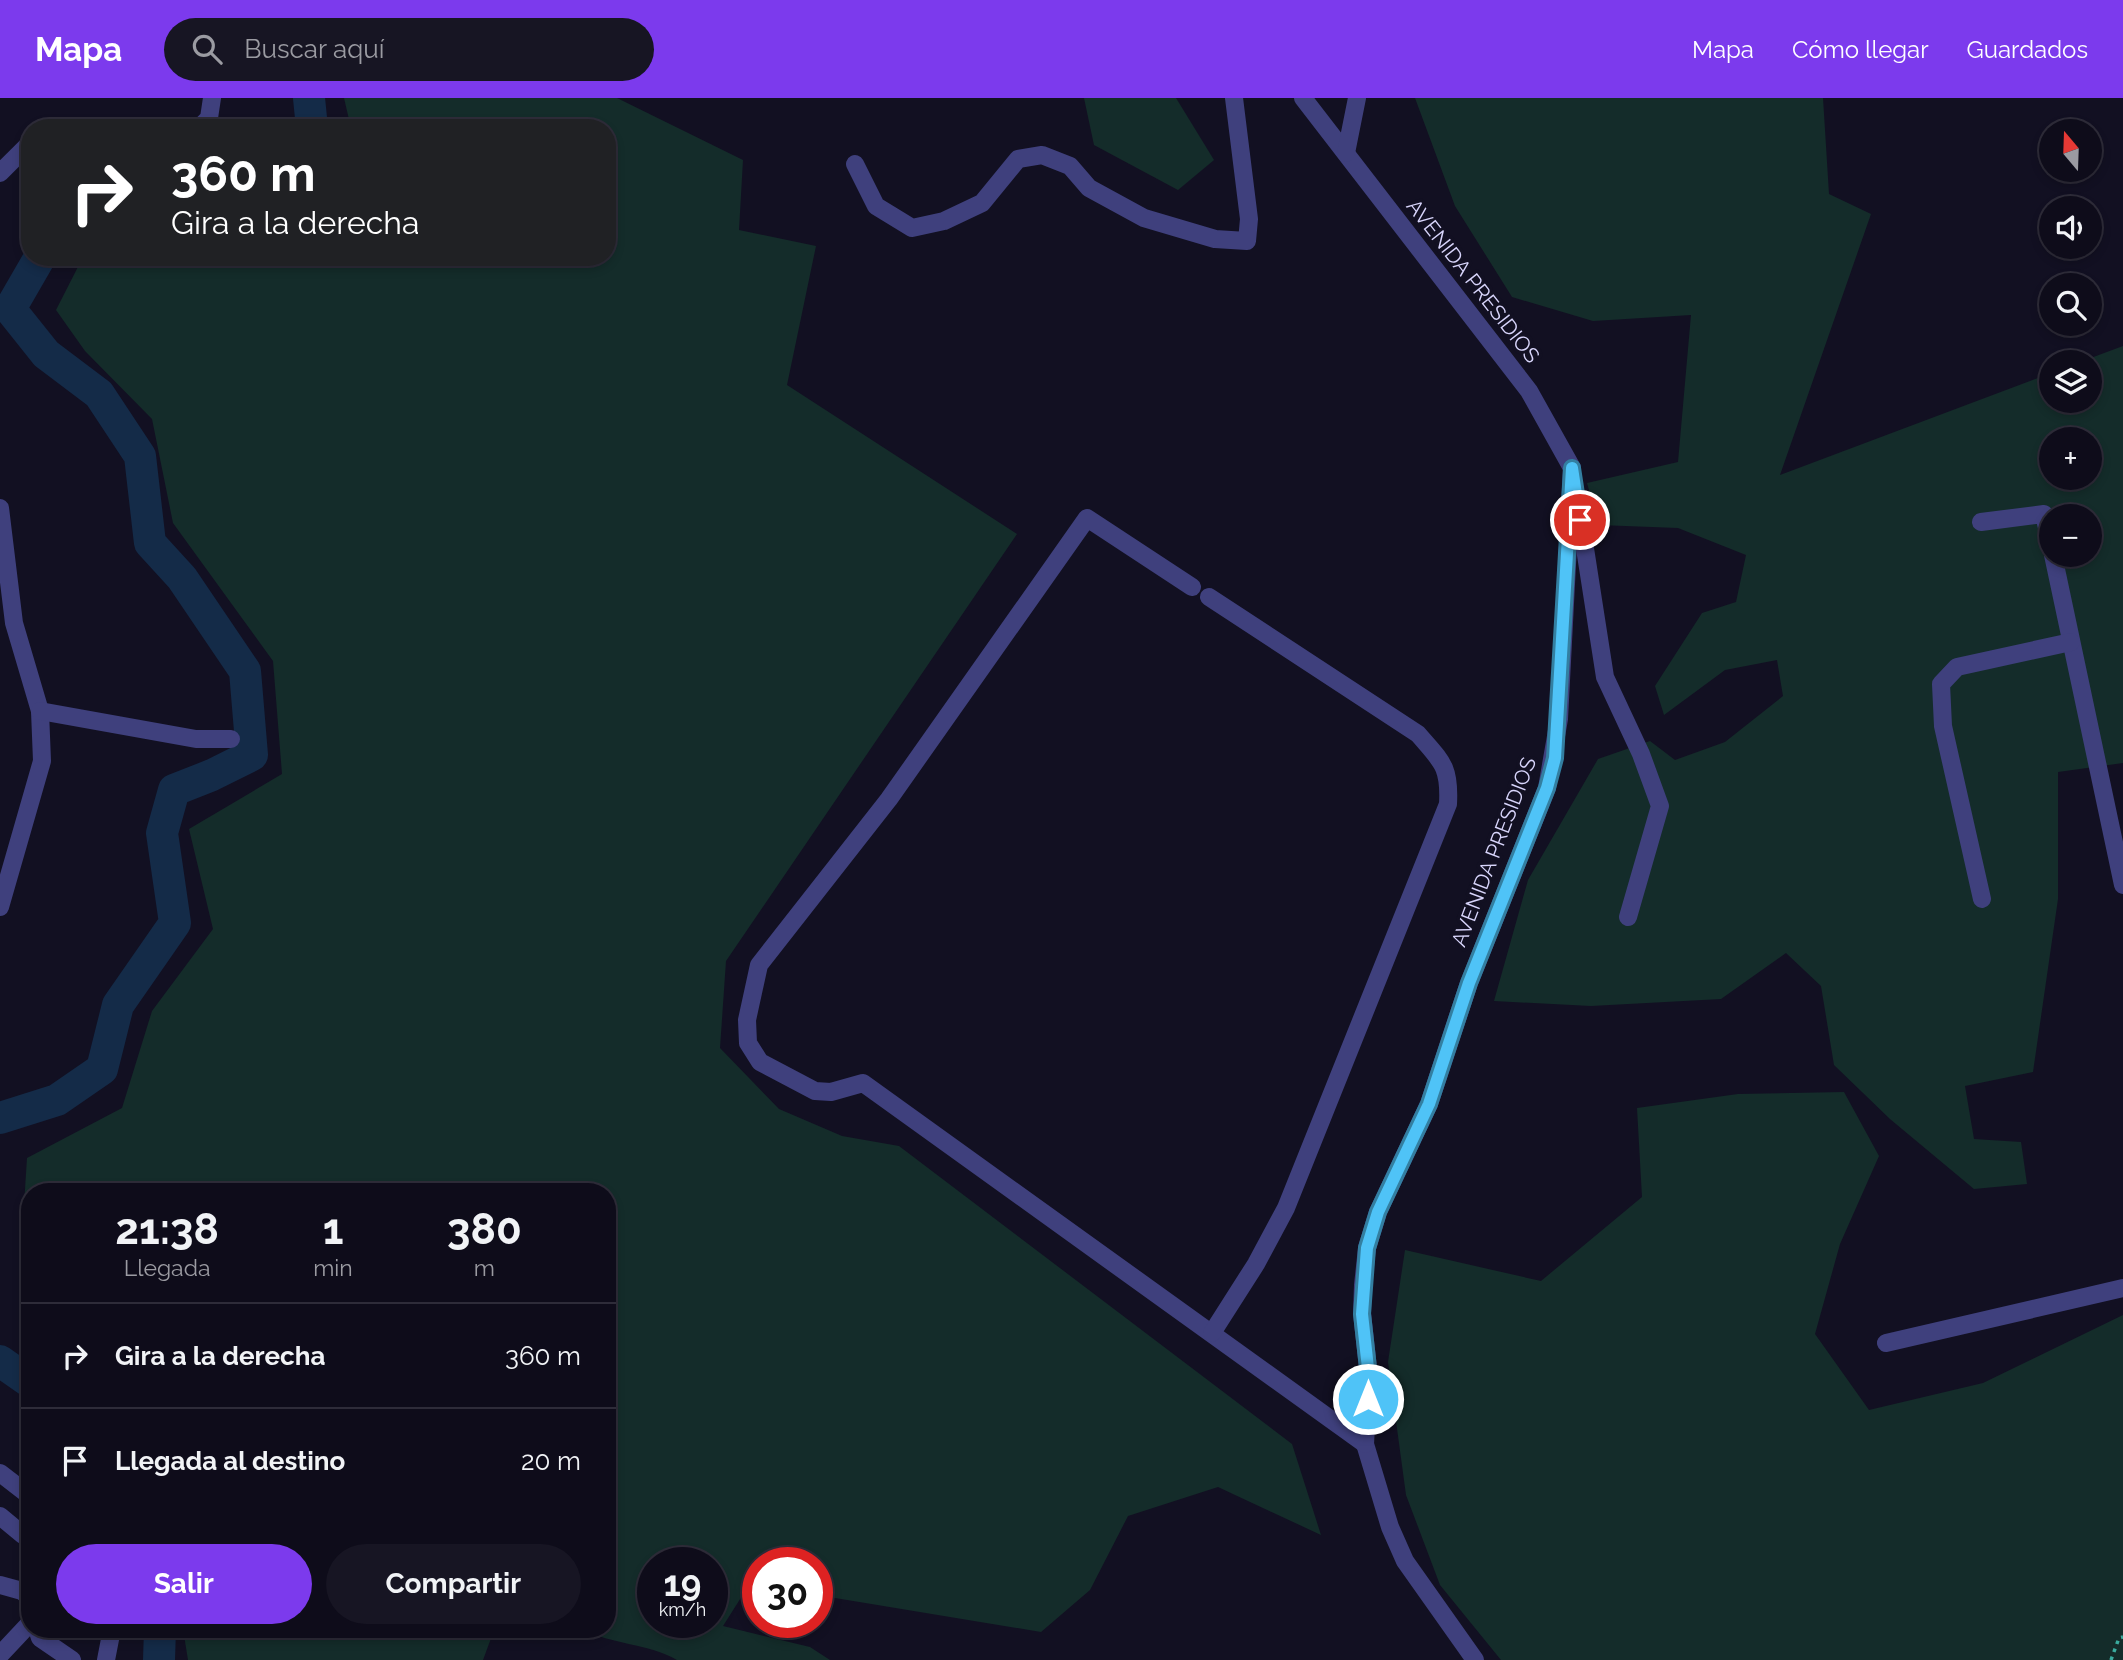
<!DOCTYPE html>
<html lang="es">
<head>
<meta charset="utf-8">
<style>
	body { margin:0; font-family:Raleway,sans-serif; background:#171523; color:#f1f3f6; height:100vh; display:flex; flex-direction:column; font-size:26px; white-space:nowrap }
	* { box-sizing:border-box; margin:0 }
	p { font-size:23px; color:#9b9ba2 }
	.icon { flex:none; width:38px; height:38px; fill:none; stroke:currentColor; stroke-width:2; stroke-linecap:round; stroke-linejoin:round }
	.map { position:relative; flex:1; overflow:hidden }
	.panel { position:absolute; left:21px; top:1085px; width:595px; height:455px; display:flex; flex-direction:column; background:#0e0c1a; border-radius:28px; box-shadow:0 4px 10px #0003,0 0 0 2px #2e2c39 }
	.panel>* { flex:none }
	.guide { position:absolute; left:21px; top:21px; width:595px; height:147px; border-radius:28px; box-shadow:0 4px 10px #0003,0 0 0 2px #2e2c39; background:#202124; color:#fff; overflow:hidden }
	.needle { width:46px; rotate:341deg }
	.buttons { position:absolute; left:2039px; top:21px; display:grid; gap:14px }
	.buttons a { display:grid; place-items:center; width:63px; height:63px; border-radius:50%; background:#0e0c1a; box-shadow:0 4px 10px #0003,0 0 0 2px #2e2c39; font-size:35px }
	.speed { position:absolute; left:637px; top:1449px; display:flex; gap:14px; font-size:35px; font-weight:700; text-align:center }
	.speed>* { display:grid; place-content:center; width:91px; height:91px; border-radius:50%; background:#0e0c1a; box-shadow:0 4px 10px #0003,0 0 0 2px #2e2c39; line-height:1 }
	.speed small { font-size:18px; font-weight:400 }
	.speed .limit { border:10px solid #d22; background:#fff; color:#111 }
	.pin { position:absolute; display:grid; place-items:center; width:60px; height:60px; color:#fff; margin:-30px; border:4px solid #fff; border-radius:50%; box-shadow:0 2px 7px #0007 }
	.me { position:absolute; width:77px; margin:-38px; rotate:0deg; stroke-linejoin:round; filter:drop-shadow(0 0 5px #0008) }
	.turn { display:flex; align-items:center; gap:24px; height:147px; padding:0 35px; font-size:32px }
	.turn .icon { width:91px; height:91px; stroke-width:2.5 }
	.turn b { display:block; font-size:49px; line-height:60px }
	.eta { display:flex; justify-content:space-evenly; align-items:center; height:119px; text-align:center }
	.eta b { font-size:42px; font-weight:700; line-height:49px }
	.cta { display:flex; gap:14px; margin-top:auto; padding:14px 35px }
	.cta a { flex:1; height:80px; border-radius:42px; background:#7c3aed; color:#fff; font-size:28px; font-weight:700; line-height:80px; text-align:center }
	.cta a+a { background:#171523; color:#f1f3f6 }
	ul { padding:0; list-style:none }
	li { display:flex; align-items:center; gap:21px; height:105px; padding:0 35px; border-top:2px solid #2e2c39 }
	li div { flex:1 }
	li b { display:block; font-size:26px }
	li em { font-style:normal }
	header { display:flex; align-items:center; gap:42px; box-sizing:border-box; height:98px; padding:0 35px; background:#7c3aed; color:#fff }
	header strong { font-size:33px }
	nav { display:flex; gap:38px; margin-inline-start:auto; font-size:24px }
	.search { width:490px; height:63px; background:#171523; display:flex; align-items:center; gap:18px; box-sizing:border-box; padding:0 24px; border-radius:38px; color:#9b9ba2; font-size:26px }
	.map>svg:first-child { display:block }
	.green { fill:#142c2a; fill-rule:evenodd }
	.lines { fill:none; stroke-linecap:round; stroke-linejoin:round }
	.river { stroke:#142b48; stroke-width:32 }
	.path { stroke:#3aab9e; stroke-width:3.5; stroke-dasharray:3.5 5; stroke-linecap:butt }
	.minor { stroke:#3f407d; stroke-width:18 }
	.route-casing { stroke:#337fa1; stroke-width:18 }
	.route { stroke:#4fc3f7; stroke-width:12 }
	.labels { text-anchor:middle; stroke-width:7; stroke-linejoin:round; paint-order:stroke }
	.street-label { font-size:21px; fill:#d8d5fb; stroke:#121022 }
</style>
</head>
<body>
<header>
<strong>Mapa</strong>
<div class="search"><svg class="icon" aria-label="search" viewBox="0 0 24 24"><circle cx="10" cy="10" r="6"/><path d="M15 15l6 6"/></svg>Buscar aquí</div>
<nav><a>Mapa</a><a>Cómo llegar</a><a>Guardados</a></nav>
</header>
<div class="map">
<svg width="2123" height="1562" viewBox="0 0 2123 1562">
	<rect width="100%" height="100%" fill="#121022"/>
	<g class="green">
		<path d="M344 0H617L743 62 739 132 816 148 787 287 1017 436 726 863 720 950 779 1011 842 1038 899 1048 1292 1346 1321 1437 1218 1389 1128 1418 1090 1492 1041 1534 817 1497V1465H758V1488L749 1487 723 1528 810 1549 830 1562H677C648 1545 612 1547 582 1531H607V1094H30V1208L21 1154 27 1060 122 1010 152 913 213 831 189 731 282 676 273 563 173 425 152 321 85 253 56 212 83 159H607V30H351ZM653 1465H712V1524H653Z"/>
		<path d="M1084 0H1176L1214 62 1178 92 1094 47Z"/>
		<path d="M1415 0H1823L1829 96 1871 116 1780 377 2051 275V303H2090V264H2080L2123 248V665L2058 674V801L2033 974 1965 988 1974 1041 2021 1044 2027 1086 1974 1091 1890 1021 1834 967 1821 888 1786 855 1721 901 1591 908 1494 903 1528 782 1598 661 1650 643 1675 662 1725 644 1783 598 1777 562 1725 572 1664 617 1655 588 1702 515 1736 504 1746 457 1678 430 1599 427 1587 385 1678 364 1691 217 1593 223 1512 199 1455 108ZM2051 341H2090V380H2051ZM2051 418H2090V457H2051Z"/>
		<path d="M1844 994 1879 1058 1840 1146 1815 1236 1869 1312 1983 1285 2123 1217V1562H1501L1440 1487 1406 1397 1388 1264 1405 1152 1541 1183 1642 1099 1637 1010 1738 996Z"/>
		<path d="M183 1531H501L493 1535 483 1562H188Z"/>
	</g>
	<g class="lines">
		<g class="river">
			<path d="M309 0 312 30"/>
			<path d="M0 1020 57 1002 102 971 118 907 175 825 162 735 174 692 212 677 252 657 245 573 182 480 150 445 140 358 99 296 46 256 10 211 40 159"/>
			<path d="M0 1263 30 1284"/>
			<path d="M159 1562 160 1531"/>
		</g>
		<path class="path" d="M2111 1562 2119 1540 2123 1539"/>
		<g class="minor">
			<path d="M1303 0 1529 293 1572 370 1559 621 1547 690 1469 885 1429 1006 1378 1114 1367 1150 1363 1187 1362 1215 1369 1279 1365 1346 1390 1429 1405 1463 1475 1562"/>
			<path d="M199 30 209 20 212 0"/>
			<path d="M1346 55 1357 0"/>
			<path d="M855 66 876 108 912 130 944 123 982 105 1018 61 1042 57 1070 68 1089 90 1144 120 1215 141 1247 143 1249 121 1234 0"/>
			<path d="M0 75 30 45"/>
			<path d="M1577 399 1605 579 1641 656 1660 708 1628 819"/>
			<path d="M0 410 14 525 40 613 42 663 0 809"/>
			<path d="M1981 424 2044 416 2051 449"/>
			<path d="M2053 457 2123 787"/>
			<path d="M1192 489 1087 420 889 701 759 867 747 922 748 945 760 964 815 993 831 994 863 985 1365 1346"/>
			<path d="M1209 499 1418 636C1442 664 1450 668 1448 706L1286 1110 1256 1166 1212 1235"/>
			<path d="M40 613 196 641H231"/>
			<path d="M1982 801 1943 628 1941 586 1957 569 2071 544"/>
			<path d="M1886 1245 2123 1190"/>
			<path d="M0 1375 30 1398"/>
			<path d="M0 1418 23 1437 30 1438"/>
			<path d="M0 1487 22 1493 30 1500"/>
			<path d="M37 1531 40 1540 72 1562"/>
			<path d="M0 1557 30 1525"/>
			<path d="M106 1562 112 1531"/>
		</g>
	</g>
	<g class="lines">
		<defs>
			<path id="route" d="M1368 1301 1369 1279 1362 1216 1367 1150 1378 1114 1429 1006 1469 885 1547 690 1555 660 1572 370 1580 422"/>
		</defs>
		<use href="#route" class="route-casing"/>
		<use href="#route" class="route"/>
	</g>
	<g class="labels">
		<g class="street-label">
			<text transform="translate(1473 183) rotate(52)" y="7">AVENIDA PRESIDIOS</text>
			<text transform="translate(1494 754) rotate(-69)" y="7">AVENIDA PRESIDIOS</text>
		</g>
	</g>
</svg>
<div class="buttons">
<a><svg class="needle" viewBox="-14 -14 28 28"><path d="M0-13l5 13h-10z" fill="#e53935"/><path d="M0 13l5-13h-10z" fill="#9b9ba2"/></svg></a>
<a><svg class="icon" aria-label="sound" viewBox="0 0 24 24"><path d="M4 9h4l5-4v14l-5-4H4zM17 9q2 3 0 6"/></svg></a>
<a><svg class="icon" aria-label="search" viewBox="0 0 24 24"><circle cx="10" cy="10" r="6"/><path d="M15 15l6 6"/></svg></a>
<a><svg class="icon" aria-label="layers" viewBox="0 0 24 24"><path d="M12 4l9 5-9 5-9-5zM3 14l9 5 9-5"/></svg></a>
<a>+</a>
<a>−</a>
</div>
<div class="speed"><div>19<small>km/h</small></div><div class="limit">30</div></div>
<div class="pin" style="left:1580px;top:422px;background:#d93025"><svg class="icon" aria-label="arrive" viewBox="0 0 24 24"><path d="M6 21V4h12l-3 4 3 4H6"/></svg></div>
<svg class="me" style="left:1368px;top:1301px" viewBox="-20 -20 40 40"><circle r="17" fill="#4fc3f7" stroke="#fff" stroke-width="3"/><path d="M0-11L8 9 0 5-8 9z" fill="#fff"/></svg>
<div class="guide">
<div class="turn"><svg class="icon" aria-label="right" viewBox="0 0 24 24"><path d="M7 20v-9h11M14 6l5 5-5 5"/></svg><div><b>360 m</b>Gira a la derecha</div></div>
</div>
<section class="panel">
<div class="eta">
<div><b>21:38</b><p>Llegada</p></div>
<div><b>1</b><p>min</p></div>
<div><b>380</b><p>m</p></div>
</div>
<ul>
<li><svg class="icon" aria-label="right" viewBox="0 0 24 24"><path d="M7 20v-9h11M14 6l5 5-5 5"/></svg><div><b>Gira a la derecha</b></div><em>360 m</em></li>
<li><svg class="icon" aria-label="arrive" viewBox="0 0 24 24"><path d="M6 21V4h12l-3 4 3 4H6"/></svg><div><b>Llegada al destino</b></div><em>20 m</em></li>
</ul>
<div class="cta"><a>Salir</a><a>Compartir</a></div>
</section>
</div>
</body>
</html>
